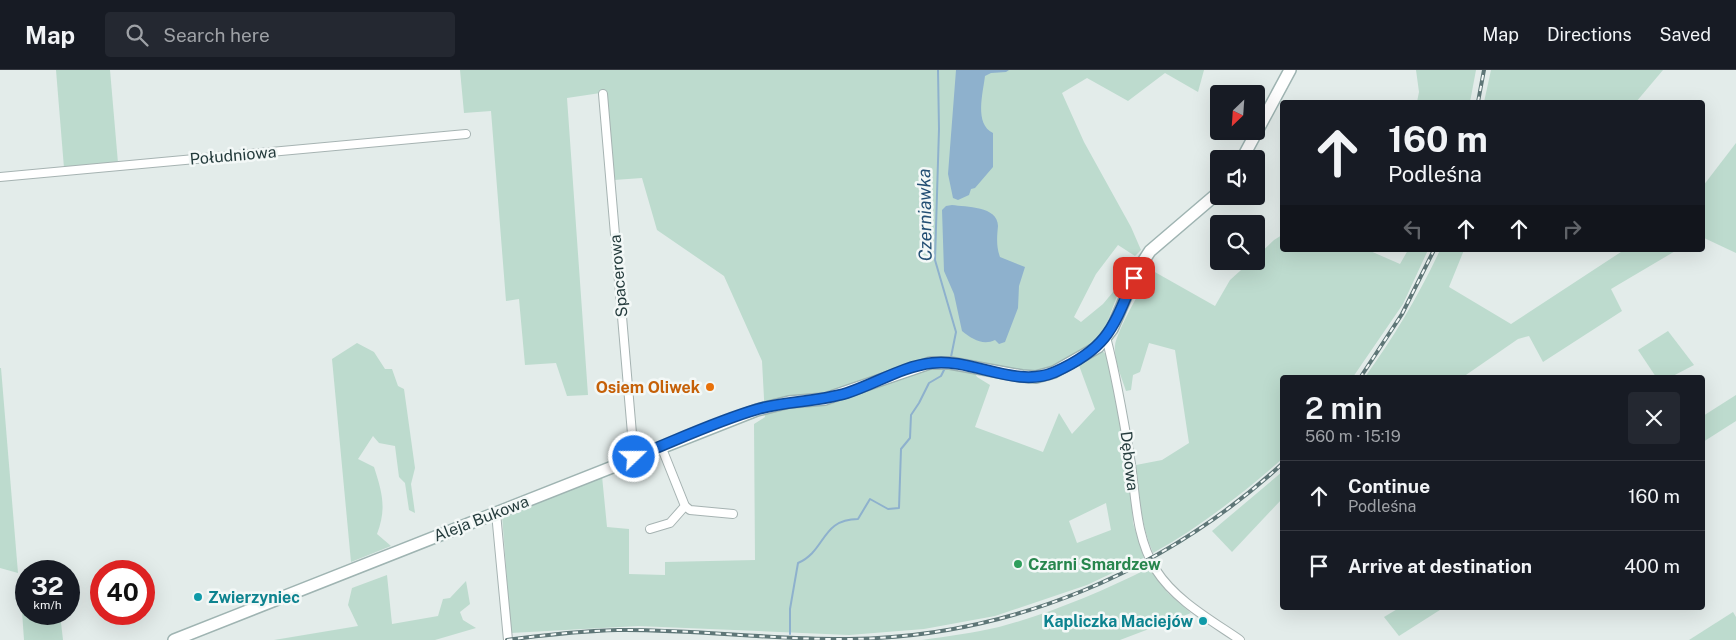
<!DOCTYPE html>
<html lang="en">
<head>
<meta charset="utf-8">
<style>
	body { margin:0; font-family:"Public Sans",sans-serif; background:#242831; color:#f1f3f6; height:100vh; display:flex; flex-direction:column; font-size:19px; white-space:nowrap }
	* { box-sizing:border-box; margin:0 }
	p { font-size:16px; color:#9ea1a6 }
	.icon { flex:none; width:28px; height:28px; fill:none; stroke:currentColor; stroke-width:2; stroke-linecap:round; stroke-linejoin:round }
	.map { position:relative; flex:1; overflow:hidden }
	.drawer { position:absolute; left:1280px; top:305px; width:425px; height:235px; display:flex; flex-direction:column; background:#171b24; border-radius:5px; box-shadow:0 5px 20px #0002 }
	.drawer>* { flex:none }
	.guide { position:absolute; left:1280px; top:30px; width:425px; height:152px; border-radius:5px; box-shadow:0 5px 20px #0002; background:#171b24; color:#f1f3f6; overflow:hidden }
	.needle { width:32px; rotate:205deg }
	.controls { position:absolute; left:1210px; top:15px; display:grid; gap:10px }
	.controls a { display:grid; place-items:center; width:55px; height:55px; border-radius:5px; background:#171b24; box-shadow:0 5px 20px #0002; font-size:25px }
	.speed { position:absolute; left:15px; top:490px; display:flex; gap:10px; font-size:25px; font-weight:700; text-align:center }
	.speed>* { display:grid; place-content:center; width:65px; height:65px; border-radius:50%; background:#171b24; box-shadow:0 5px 20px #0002; line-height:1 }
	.speed small { font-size:12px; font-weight:400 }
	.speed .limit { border:8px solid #d22; background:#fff; color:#111 }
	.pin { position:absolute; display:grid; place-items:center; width:42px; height:42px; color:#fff; margin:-21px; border-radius:10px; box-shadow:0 2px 8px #0006 }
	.me { position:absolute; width:55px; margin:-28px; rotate:68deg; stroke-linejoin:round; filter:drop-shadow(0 0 4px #0008) }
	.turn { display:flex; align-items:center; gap:18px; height:105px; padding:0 25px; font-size:22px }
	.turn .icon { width:65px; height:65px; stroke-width:2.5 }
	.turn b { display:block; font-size:35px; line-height:42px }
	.lanes { display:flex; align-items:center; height:48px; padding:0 25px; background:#0003; justify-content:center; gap:25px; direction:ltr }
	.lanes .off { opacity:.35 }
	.round { display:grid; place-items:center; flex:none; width:52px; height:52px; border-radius:5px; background:#242831 }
	.head { display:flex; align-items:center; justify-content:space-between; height:85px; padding:0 25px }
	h1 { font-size:30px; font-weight:600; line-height:38px }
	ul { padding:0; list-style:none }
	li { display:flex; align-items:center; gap:15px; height:70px; padding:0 25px; border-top:1px solid #363941 }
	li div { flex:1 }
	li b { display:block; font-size:19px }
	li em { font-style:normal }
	header { display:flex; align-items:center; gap:30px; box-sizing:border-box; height:70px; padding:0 25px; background:#171b24; border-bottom:1px solid #363941 }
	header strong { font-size:24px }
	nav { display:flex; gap:28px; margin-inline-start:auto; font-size:18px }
	.search { width:350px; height:45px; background:#242831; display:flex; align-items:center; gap:12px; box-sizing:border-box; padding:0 18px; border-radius:5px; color:#9ea1a6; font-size:19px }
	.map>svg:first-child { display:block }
	.green { fill:#bddbce; fill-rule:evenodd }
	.water { fill:#8eb1cd }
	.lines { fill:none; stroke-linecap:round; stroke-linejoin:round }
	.stream { stroke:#8eb1cd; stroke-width:2 }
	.street-casing { stroke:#a6b3b2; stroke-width:10 }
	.secondary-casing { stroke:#9fb4b2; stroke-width:14 }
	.street { stroke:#fff; stroke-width:8 }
	.secondary { stroke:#fff; stroke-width:11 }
	.rail-casing { stroke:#5e7677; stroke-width:4 }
	.rail { stroke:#f3f8f7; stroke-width:2; stroke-dasharray:5.5; stroke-linecap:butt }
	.route-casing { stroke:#114b97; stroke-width:12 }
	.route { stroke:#1a73e8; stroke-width:9 }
	.food-dot { fill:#e8710a; stroke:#f3f8f7; stroke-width:2 }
	.leisure-dot { fill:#2e9e5b; stroke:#f3f8f7; stroke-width:2 }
	.culture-dot { fill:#0f9aa8; stroke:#f3f8f7; stroke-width:2 }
	.labels { text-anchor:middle; stroke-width:5; stroke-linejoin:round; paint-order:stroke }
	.street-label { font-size:16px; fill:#243b3c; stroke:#f3f8f7 }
	.food-label { font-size:16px; font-weight:bold; fill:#c56008; stroke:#f3f8f7; text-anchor:end }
	.leisure-label { font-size:16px; font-weight:bold; fill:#27864d; stroke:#f3f8f7; text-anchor:start }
	.culture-label { font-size:16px; font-weight:bold; fill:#0d838f; stroke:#f3f8f7; text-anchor:start }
	.water-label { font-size:18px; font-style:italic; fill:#224e73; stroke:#f3f8f7 }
</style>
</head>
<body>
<header>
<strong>Map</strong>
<div class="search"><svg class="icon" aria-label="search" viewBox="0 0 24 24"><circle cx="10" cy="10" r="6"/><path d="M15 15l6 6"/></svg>Search here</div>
<nav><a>Map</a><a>Directions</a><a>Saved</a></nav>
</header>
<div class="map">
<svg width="1736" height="570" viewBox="0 0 1736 570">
	<rect width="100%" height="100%" fill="#e3ecea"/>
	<g class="green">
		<path d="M56 0H110L118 93 64 98Z"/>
		<path d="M460 0H1204L1198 22 1165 3 1128 31 1087 8 1062 23 1084 72 1131 157 1141 180 1135 186 1118 175 1096 204 1074 247 1081 252 1103 234 1123 210 1098 277 1113 291 1130 390 1133 453 1144 488 1087 515 995 546 924 559 849 565 638 556 511 563 502 445 602 406 607 457 629 459V504L665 505V492L755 490 754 354 765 347 762 291 724 206 657 160 642 108 614 110 607 22 567 28 588 325 567 326 556 293 525 295 519 229 506 231 491 41 464 43ZM1077 290 1095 339 1072 364 1059 343 1043 382 975 357 990 315 977 307 972 297 1044 306ZM1106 433 1111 460 1077 473 1069 451Z"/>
		<path d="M1416 0H1476L1470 32H1417L1419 22Z"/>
		<path d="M1491 0H1663L1636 32H1484Z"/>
		<path d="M1736 73V183L1702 167 1703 116Z"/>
		<path d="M1282 165V180H1368L1400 194 1408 180H1428L1403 234 1353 307 1282 308V389C1242 424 1200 457 1153 483 1141 455 1139 426 1136 395L1162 390 1189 373 1175 280 1149 273 1140 302 1133 305 1131 320 1126 321C1122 308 1114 291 1115 276 1116 262 1144 213 1153 201L1215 236 1230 210 1251 191H1256V187L1274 170Z"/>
		<path d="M1440 180H1464L1449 217 1511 254 1624 180H1677L1611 219 1622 241 1543 292 1529 266 1518 269 1463 307H1365C1394 267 1419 225 1440 180Z"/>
		<path d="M1668 261 1694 295 1671 307H1656L1638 280Z"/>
		<path d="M357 273 374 282 385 299H392L398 316 404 319 415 398 411 414 415 443 409 440 405 413 399 407 395 376 379 373 373 366 358 389 374 397C382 422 387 438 377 464L391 476 351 492 332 289Z"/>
		<path d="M0 298H1L18 503 0 498Z"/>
		<path d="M1736 325V351L1703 372V346Z"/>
		<path d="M1282 402V429L1232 482 1212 461Z"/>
		<path d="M1149 498 1168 523 1191 543 1120 570H922C948 566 974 563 999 557 1051 543 1101 522 1149 498Z"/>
		<path d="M387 505 392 554 438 546 443 529 450 528 466 511 470 534 460 542 463 550 476 558 435 570H274L358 556 348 535 352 518Z"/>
		<path d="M1399 538H1443L1399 566 1384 547Z"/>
		<path d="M22 541H26V544H60L63 570H24Z"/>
		<path d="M1733 542 1736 547V570H1689Z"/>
	</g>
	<g class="water">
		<path d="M956 0H1009L1006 2 991 3 985 6C983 23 974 54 993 63V97L975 118 971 119 969 125 958 130 953 128 948 104Z"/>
		<path d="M952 135C966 137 998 136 998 156 997 167 996 176 1000 187L1025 197 1019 216 1018 238 1005 272 999 274 995 270C983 276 972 269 962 261L954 224 944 201 942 140 946 136Z"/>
	</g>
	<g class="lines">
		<g class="stream">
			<path d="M938 0 939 59 935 190 956 262 951 287"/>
			<path d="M790 564V539L798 493C826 481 821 449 858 449L870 429 888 439 899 438 901 379 910 368 911 345 919 333 929 313 941 306 945 298"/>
		</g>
		<defs>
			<g id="street">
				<path d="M603 24 634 387"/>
				<path d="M0 107 466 64"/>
				<path d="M1106 267C1117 309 1124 351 1131 394 1136 430 1136 468 1156 500 1175 530 1211 550 1240 570"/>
				<path d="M685 436 690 440 733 444"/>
				<path d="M496 443 508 570"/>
				<path d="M650 459 670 453 685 436 661 376"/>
			</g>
			<g id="secondary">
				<path d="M1242 89 1290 0"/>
				<path d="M174 570 757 340 789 332 825 329 930 293H950L1022 306 1036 307 1054 302 1098 277 1112 259 1137 201 1150 181 1219 122"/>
			</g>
		</defs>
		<use href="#street" class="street-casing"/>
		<use href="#secondary" class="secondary-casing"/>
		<use href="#street" class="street"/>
		<use href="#secondary" class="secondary"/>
		<defs>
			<g id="rail">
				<path d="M1478 32 1484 0"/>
				<path d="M1360 308 1402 244 1434 180"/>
				<path d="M507 570C544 565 581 561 618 560 695 559 771 570 849 569 1010 567 1164 502 1282 394"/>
			</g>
		</defs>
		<use href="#rail" class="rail-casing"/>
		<use href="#rail" class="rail"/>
	</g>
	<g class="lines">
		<defs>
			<path id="route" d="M634 387C675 371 716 351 758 339 787 331 817 332 847 323 875 314 903 296 932 293 972 288 1016 319 1055 302 1108 278 1113 258 1134 208"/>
		</defs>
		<use href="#route" class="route-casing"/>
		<use href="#route" class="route"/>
	</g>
	<circle class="food-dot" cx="710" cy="317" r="5"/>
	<circle class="leisure-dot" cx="1018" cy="494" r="5"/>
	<g class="culture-dot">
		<circle cx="198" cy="527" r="5"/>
		<circle cx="1203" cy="551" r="5"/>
	</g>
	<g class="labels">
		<g class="street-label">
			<text transform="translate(233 85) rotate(-5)" y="6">Południowa</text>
			<text transform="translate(618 206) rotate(-95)" y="6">Spacerowa</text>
			<text transform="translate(1130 391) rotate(83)" y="6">Dębowa</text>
			<text transform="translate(481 448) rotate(-21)" y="6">Aleja Bukowa</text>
		</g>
		<g class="food-label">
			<text x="700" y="323">Osiem Oliwek</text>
		</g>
		<g class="leisure-label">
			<text x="1028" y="500">Czarni Smardzew</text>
		</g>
		<g class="culture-label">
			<text x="208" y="533">Zwierzyniec</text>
			<text x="1193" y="557" text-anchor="end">Kapliczka Maciejów</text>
		</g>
		<g class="water-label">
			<text transform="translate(925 145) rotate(-91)" y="6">Czerniawka</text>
		</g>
	</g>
</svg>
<div class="controls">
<a><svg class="needle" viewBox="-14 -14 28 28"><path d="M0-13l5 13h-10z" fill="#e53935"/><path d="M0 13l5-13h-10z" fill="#9ea1a6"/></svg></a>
<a><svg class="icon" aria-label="sound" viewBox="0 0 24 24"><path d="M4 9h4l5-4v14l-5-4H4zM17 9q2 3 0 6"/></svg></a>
<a><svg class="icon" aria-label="search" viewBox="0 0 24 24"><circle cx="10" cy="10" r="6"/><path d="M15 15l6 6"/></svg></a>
</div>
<div class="speed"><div>32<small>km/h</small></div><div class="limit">40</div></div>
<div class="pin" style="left:1134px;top:208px;background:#d93025"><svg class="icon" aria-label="arrive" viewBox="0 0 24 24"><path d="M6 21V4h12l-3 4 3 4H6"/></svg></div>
<svg class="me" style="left:634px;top:387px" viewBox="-20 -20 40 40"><circle r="17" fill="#1a73e8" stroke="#fff" stroke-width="3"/><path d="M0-11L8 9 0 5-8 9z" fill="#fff"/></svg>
<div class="guide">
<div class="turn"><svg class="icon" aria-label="ahead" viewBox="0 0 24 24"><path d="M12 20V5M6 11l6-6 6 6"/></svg><div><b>160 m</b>Podleśna</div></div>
<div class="lanes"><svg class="icon off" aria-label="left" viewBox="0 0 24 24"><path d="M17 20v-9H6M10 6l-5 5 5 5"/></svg><svg class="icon" aria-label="ahead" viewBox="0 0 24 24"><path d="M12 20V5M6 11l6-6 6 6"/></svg><svg class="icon" aria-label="ahead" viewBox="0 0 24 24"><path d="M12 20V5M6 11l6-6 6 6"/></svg><svg class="icon off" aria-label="right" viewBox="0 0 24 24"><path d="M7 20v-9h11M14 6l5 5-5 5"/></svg></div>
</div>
<section class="drawer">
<div class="head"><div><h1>2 min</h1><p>560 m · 15:19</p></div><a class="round"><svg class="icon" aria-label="close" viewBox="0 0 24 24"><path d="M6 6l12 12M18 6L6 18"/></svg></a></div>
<ul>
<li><svg class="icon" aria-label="ahead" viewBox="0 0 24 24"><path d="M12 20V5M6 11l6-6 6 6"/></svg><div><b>Continue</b><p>Podleśna</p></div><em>160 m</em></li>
<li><svg class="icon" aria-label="arrive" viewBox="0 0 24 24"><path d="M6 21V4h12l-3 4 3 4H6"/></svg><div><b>Arrive at destination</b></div><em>400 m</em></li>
</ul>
</section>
</div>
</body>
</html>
